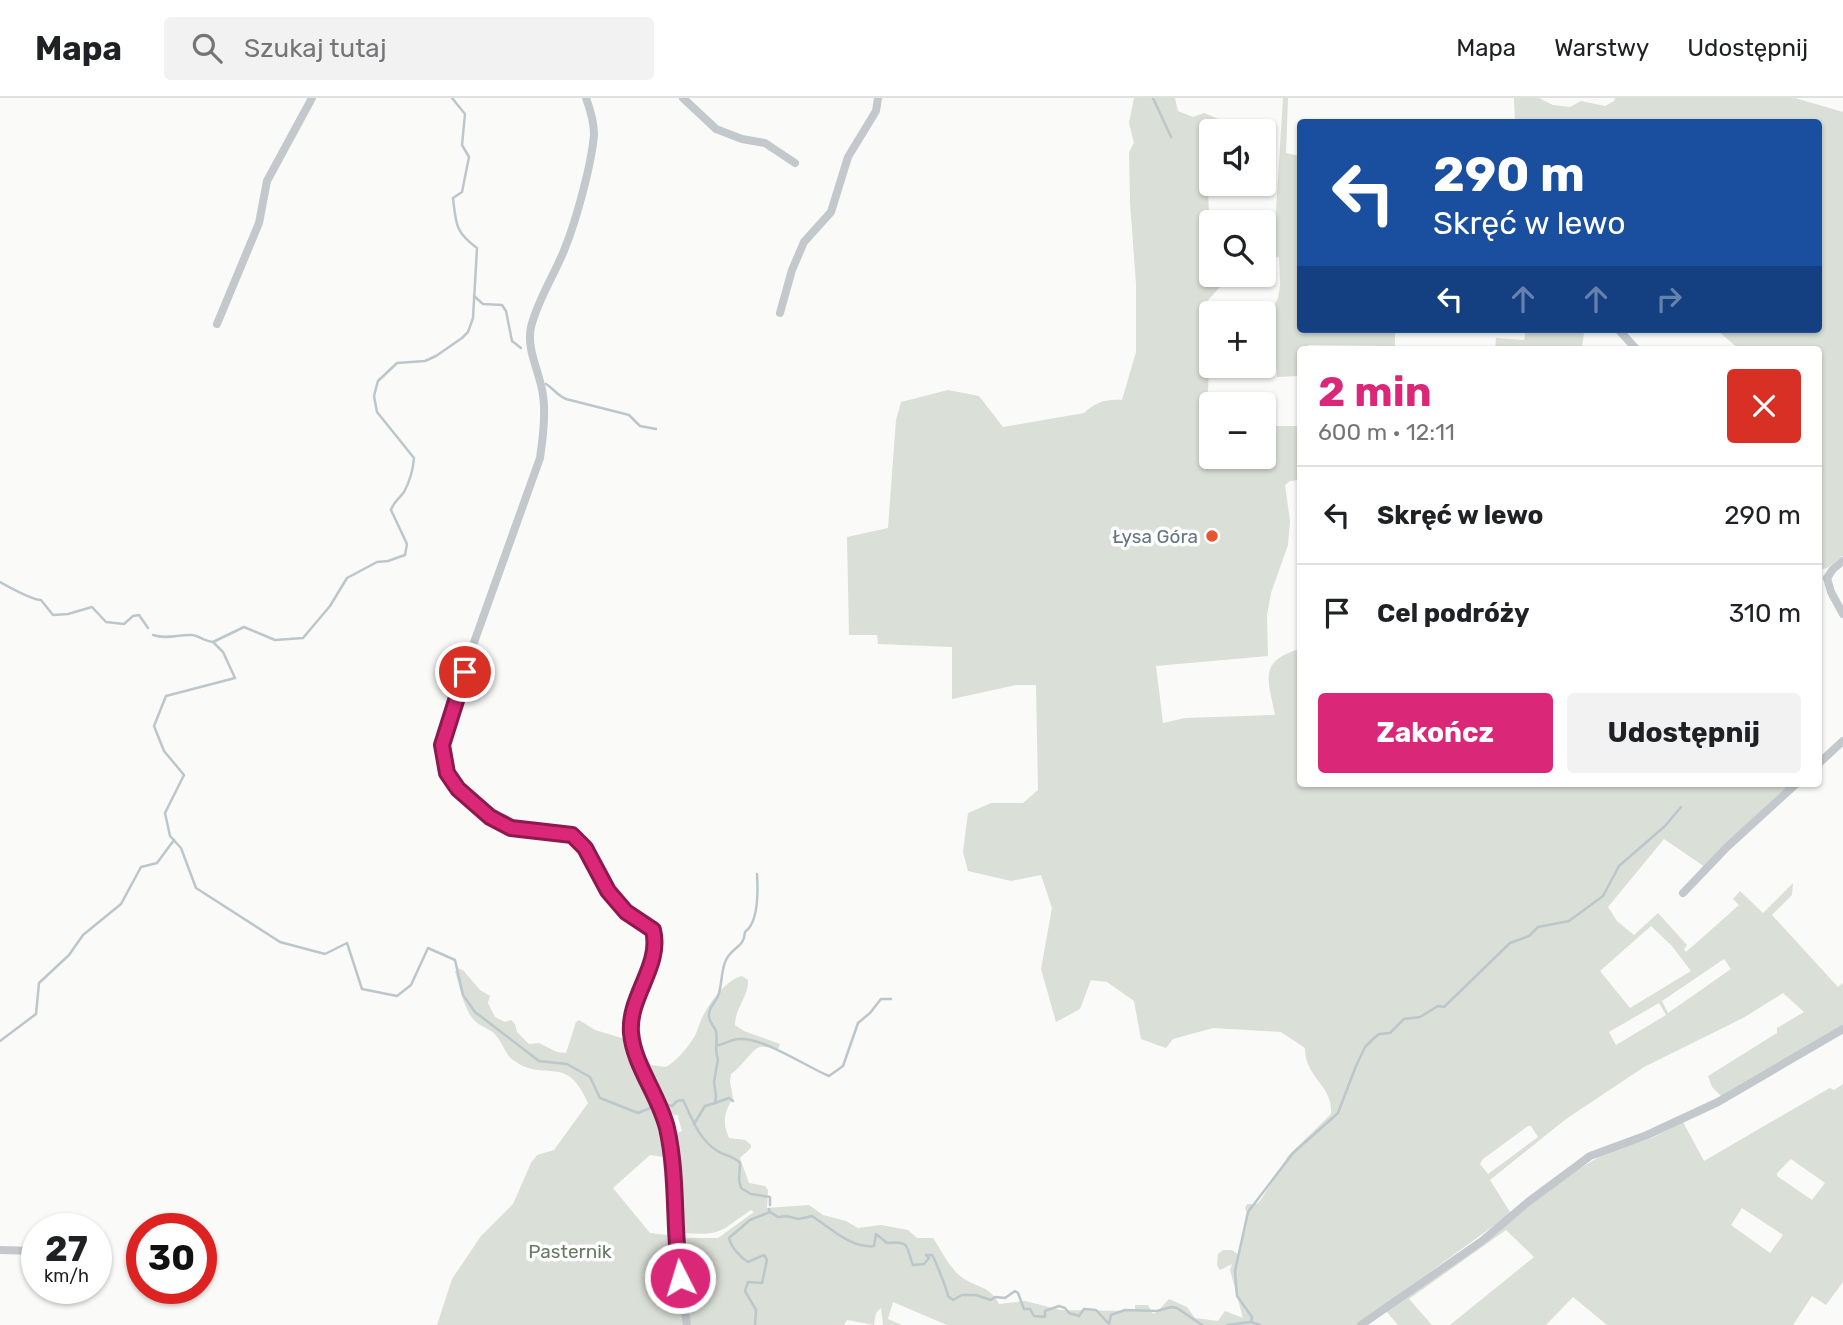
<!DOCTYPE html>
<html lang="pl">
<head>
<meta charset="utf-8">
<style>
	body { margin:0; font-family:Rubik,sans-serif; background:#f2f2f2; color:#202124; height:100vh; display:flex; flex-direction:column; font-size:26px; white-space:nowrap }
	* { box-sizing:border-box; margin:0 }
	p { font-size:23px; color:#757577 }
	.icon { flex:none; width:38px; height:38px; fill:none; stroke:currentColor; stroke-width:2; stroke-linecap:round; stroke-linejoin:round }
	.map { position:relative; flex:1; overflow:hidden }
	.side { position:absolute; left:1297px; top:248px; width:525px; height:441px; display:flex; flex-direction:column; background:#fff; border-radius:7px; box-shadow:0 2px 5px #0004 }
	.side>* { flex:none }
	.hud { position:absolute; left:1297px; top:21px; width:525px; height:214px; border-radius:7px; box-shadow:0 2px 5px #0004; background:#1a4fa0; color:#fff; overflow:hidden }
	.buttons { position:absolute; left:1199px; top:21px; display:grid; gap:14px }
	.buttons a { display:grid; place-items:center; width:77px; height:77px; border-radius:7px; background:#fff; box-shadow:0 2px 5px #0004; font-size:35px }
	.speed { position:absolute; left:21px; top:1115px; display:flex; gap:14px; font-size:35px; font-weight:700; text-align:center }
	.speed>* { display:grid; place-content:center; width:91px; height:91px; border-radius:50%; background:#fff; box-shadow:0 2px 5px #0004; line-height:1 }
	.speed small { font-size:18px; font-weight:400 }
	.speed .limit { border:10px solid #d22; background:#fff; color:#111 }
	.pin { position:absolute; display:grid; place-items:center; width:60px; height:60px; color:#fff; margin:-30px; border:4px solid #fff; border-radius:50%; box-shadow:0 2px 7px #0007 }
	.me { position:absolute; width:77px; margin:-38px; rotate:355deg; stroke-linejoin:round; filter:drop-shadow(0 0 5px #0008) }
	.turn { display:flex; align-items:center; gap:24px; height:147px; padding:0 21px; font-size:32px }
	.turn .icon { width:91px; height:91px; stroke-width:2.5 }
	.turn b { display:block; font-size:49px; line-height:60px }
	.lanes { display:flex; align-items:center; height:66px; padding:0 21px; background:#0003; justify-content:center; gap:35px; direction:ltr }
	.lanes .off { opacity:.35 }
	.round { display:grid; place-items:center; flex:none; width:74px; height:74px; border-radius:7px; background:#f2f2f2 }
	.headline { display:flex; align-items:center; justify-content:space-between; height:119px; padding:0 21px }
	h1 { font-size:42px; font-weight:700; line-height:52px; color:#db2777 }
	.primary-button { display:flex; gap:14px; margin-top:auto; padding:14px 21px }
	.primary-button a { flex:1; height:80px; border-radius:7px; background:#db2777; color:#fff; font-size:28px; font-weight:700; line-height:80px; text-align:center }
	.primary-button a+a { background:#f2f2f2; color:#202124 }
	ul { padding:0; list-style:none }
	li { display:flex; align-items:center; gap:21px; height:98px; padding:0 21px; border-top:2px solid #e0e0e0 }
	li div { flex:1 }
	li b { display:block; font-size:26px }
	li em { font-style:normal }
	header { display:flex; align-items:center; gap:42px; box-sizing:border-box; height:98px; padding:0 35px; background:#fff; border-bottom:2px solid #e0e0e0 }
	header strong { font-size:33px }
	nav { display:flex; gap:38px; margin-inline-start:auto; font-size:24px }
	.search { width:490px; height:63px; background:#f2f2f2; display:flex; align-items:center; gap:18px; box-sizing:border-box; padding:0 24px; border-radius:7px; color:#757577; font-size:26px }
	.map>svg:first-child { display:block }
	.green { fill:#dadfd7; fill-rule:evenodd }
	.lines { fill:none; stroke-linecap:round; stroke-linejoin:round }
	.stream { stroke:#bbc7cb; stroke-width:2.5 }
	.minor { stroke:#c3c8cc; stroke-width:8 }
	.route-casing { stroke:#8e194d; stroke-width:18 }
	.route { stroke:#db2777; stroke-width:12 }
	.poi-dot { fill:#e4572e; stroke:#fff; stroke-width:2.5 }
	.labels { text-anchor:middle; stroke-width:7; stroke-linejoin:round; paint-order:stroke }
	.poi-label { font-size:19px; fill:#657683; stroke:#fff; text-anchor:end }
	.park-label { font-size:19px; fill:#687a64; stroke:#fff }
</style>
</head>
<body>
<header>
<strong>Mapa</strong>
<div class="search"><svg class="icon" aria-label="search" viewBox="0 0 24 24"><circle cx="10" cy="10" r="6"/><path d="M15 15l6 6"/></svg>Szukaj tutaj</div>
<nav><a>Mapa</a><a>Warstwy</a><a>Udostępnij</a></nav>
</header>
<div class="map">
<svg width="1843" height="1227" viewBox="0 0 1843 1227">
	<rect width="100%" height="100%" fill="#fafaf8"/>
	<g class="green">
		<path d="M1134 0H1175L1178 13 1193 19 1204 15 1221 22 1214 33H1211L1207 63 1211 177H1231L1199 212 1211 232V268H1264V227L1278 200 1280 187 1279 159 1273 160 1283 0H1288L1286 55 1300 58V231H1395V248L1308 247 1307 252H1300V278L1277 279 1276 267 1209 274 1205 341H1211V359H1264V338L1275 337 1274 328H1300V382L1290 383 1285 387 1290 423 1288 447 1271 495 1267 517 1268 558 1156 568 1163 625 1185 620 1275 617C1268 581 1258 563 1300 551V686H1792L1705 769 1664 741 1608 809 1617 823 1634 837 1658 815 1687 847 1684 851 1686 854 1739 807 1733 801 1740 793 1763 815 1793 785 1792 797 1772 817 1838 889 1843 885V927L1751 983 1721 998 1712 989 1708 978 1777 935V930L1804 914 1783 895 1743 920 1644 969 1566 1021 1490 1082 1510 1114 1507 1118 1357 1227H947L893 1204 888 1221 902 1227H883L881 1210 876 1215 874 1227 847 1222 844 1227H690L679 1140H718L754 1114 751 1112C719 1133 724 1138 682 1135L679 1132 674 1036 682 1033 678 1019 680 1018 666 1015 635 944 634 923 640 924C640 939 643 955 651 967L666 969C677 962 686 952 693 941 698 934 699 924 704 916 711 903 727 881 742 878L748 882C749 898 735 910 735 927L744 933 780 946 778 951C772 951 765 948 760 949 753 950 741 970 731 976L730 984 733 1000C724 1015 722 1024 729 1040L745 1042 751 1047V1050L740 1060 749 1085 765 1088 768 1092 767 1110 809 1107 823 1117 846 1123 858 1130 881 1127 908 1132 917 1140H933C942 1153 947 1166 959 1177 974 1190 989 1186 999 1206L1025 1203 1061 1212 1135 1213V1207H1148L1153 1216 1157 1214 1169 1201 1187 1209 1195 1220 1218 1223 1225 1213 1243 1220 1230 1172 1232 1166 1220 1172 1217 1167 1218 1156 1223 1152H1232L1239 1157 1248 1117 1245 1110 1247 1106H1256L1260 1103 1288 1058 1331 1016C1333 986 1305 981 1305 950L1281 934 1213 930 1173 941 1166 950 1141 941 1134 903 1107 884 1091 882 1080 911 1056 924 1041 871 1052 810 1041 777 1011 783 968 773 963 754 968 715 991 705H1023L1038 692 1036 587H1016L952 601V549L878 546 877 537H849L847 439 888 430 896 322 901 304 948 292 979 298 1003 329 1084 315C1096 304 1106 301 1122 302L1136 254V186L1130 104 1129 54 1134 45 1129 25ZM1651 828 1672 848 1691 873 1630 910 1600 873ZM1724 861 1731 871 1668 915 1662 903ZM1659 905 1666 917 1616 947 1609 934ZM1528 1028H1531L1538 1039 1488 1076 1480 1066 1483 1061Z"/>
		<path d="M1514 0H1539L1553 7 1570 9 1581 3 1605 8 1614 3 1615 0H1795L1843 14V458L1827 470 1818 472V252H1740L1716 231H1818V24H1515Z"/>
		<path d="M1526 231H1570L1584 235 1582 249 1585 252H1495L1496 240 1524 242Z"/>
		<path d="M457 870 463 872 480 892 490 898 488 905 495 919 505 924 511 922 515 926 517 934 529 946 539 945 557 954 566 955 576 924 579 922 595 932 625 941 664 1032 669 1053 672 1122 667 1120 663 1059 650 1057 613 1090 650 1135 667 1137V1132L673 1135 684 1227H437L452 1181 481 1138 513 1106 531 1065 537 1057 554 1052 588 1005C566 954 546 986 513 962 506 957 503 947 498 940 492 931 483 930 476 924 464 914 460 888 455 874Z"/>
		<path d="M1843 986V1184L1826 1207 1812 1198 1793 1227H1607L1573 1199 1546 1227H1450L1534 1159 1506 1132 1409 1201 1432 1227H1398L1386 1213 1575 1073 1606 1055 1654 1039 1683 1024 1704 1063 1821 995 1830 990 1834 992ZM1791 1061 1825 1085 1812 1102 1777 1078V1075ZM1742 1110 1783 1137 1770 1155 1731 1127Z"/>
	</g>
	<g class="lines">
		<g class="stream">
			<path d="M452 0 465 16 462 47 469 59 462 94 453 100C456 126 455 134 477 150L473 220 468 234 462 240 436 258 425 263 397 265 378 283 376 290 374 298 377 314 414 360C413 372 410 383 404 394 399 401 394 403 391 412L407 446 405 457 388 463 377 464 347 480 330 508 303 540 275 542 244 529 213 544 223 554 235 580 166 598 154 628 164 653 184 677 165 715 170 738 181 750 196 790 280 844 325 856 347 845 362 891 397 898 411 887 428 850 455 862 463 897 475 914 539 963 567 966 590 979 600 1000 638 1015 655 1008"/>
			<path d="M1153 0 1171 39"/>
			<path d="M474 198 483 206 502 207 506 213 512 243 521 250"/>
			<path d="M546 286C554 291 557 297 566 301L629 317 640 328 656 331"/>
			<path d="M0 484C9 489 33 502 41 502L53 517 68 516 92 509 106 524 124 526 133 518 139 517 148 530"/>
			<path d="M153 537C167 542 178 536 192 537 199 538 205 543 213 544"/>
			<path d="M0 943 36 916 39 885 69 857 83 837 121 806 141 769 157 765 174 742"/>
			<path d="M718 947C725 946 732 941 739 941 763 939 805 968 829 978L843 968 858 925 870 915 881 901H891"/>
			<path d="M715 1005 729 1000 733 1003"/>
			<path d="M665 1006 672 1008 677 1003 683 1002C692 1020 698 1040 716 1052 724 1058 733 1057 740 1065L739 1082 741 1090 751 1096 770 1099V1107"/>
			<path d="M694 1026 705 1008 715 1005 716 998 714 984 718 961C714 952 718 943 716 933 714 928 709 924 709 918 708 910 715 905 718 898 723 886 720 867 730 856 738 847 744 847 745 834 759 824 758 792 757 776"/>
			<path d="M770 1114 778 1119 786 1118 799 1121 812 1118C830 1130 852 1151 874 1148L876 1136 887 1145C911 1142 906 1150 913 1167L924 1166 929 1160 926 1157H932C935 1161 947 1192 948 1198L953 1202 962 1197H976L991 1202 995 1199 1005 1200 1015 1193 1018 1195 1024 1211H1030L1034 1218 1045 1219V1213L1059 1208 1065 1210 1069 1215 1079 1218 1084 1211 1096 1212 1109 1226 1111 1217 1125 1212 1157 1213 1171 1209 1177 1210 1202 1227"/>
			<path d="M1251 1224 1260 1227"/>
			<path d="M755 1227 756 1212 745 1193 748 1184 762 1185 767 1162 764 1157 748 1164C741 1160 731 1149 729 1140L750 1122 770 1114 769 1111"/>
			<path d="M1227 1227 1251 1224 1252 1219 1237 1198 1235 1173 1248 1114 1293 1055 1338 1015 1356 968 1365 949 1373 941 1379 936 1390 935 1404 921 1420 919 1438 908 1444 909 1510 845 1529 838 1538 829 1569 823 1603 798 1619 768 1665 728 1681 709"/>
		</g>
		<g class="minor">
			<path d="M586 0C590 11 594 24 594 36 592 65 576 123 565 150 555 176 538 201 531 229 526 252 540 274 543 297 546 317 543 340 540 360L472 550 442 647 447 675 459 691 490 719 511 730 571 737 585 750 608 793 627 814 653 832C662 868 628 898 631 934 633 966 662 1005 669 1040 677 1078 675 1119 677 1158 679 1181 684 1204 687 1227"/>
			<path d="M683 0 716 31 742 41 765 45 795 65"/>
			<path d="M780 215 792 172 804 144 831 114 848 59 876 13 878 0"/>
			<path d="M217 226 259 125 267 83 312 0"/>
			<path d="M1618 231 1637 252"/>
			<path d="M1827 480 1831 494 1843 516"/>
			<path d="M1827 480 1833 471 1843 463"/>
			<path d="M1818 666 1843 643"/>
			<path d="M1683 795 1727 749 1796 686"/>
			<path d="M0 1152 37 1153"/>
			<path d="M1361 1227 1482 1143 1528 1104 1590 1058 1647 1037 1718 1004 1843 931"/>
		</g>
	</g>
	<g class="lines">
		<defs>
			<path id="route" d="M465 574 442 647 447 675 458 691 490 719 511 730 572 737 585 750 608 793 626 814 653 832C662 868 628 898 631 935 634 968 659 997 667 1030 678 1079 673 1130 680 1180"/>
		</defs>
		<use href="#route" class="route-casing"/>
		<use href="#route" class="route"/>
	</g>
	<circle class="poi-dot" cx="1212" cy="438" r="7"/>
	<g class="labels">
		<g class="poi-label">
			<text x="1198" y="445">Łysa Góra</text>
		</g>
		<g class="park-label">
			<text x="570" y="1160">Pasternik</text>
		</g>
	</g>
</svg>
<div class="buttons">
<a><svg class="icon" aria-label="sound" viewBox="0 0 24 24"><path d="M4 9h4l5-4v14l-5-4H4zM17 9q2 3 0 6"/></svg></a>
<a><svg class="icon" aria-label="search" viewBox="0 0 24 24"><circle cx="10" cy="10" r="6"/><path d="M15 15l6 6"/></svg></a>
<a>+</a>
<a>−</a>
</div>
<div class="speed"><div>27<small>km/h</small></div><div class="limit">30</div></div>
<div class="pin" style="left:465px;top:574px;background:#d93025"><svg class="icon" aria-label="arrive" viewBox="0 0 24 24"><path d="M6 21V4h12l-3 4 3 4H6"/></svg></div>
<svg class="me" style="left:680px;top:1180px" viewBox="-20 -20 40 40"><circle r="17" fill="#db2777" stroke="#fff" stroke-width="3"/><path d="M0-11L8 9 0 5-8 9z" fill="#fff"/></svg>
<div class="hud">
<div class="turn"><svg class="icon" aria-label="left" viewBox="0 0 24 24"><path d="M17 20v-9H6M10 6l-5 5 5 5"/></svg><div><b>290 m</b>Skręć w lewo</div></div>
<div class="lanes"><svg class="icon" aria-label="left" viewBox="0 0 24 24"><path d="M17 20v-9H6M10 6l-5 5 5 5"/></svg><svg class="icon off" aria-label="ahead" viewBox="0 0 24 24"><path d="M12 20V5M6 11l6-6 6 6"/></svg><svg class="icon off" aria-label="ahead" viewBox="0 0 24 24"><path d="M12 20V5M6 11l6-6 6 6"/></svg><svg class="icon off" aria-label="right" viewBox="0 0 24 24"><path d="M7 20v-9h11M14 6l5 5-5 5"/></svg></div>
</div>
<section class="side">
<div class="headline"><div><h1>2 min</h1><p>600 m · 12:11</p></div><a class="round" style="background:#d93025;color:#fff"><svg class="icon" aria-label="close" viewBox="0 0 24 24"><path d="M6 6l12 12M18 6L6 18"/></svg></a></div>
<ul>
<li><svg class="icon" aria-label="left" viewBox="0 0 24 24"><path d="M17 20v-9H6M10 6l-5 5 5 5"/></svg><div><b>Skręć w lewo</b></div><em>290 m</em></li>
<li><svg class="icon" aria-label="arrive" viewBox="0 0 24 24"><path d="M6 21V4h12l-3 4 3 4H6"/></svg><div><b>Cel podróży</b></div><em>310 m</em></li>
</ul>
<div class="primary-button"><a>Zakończ</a><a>Udostępnij</a></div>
</section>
</div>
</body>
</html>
